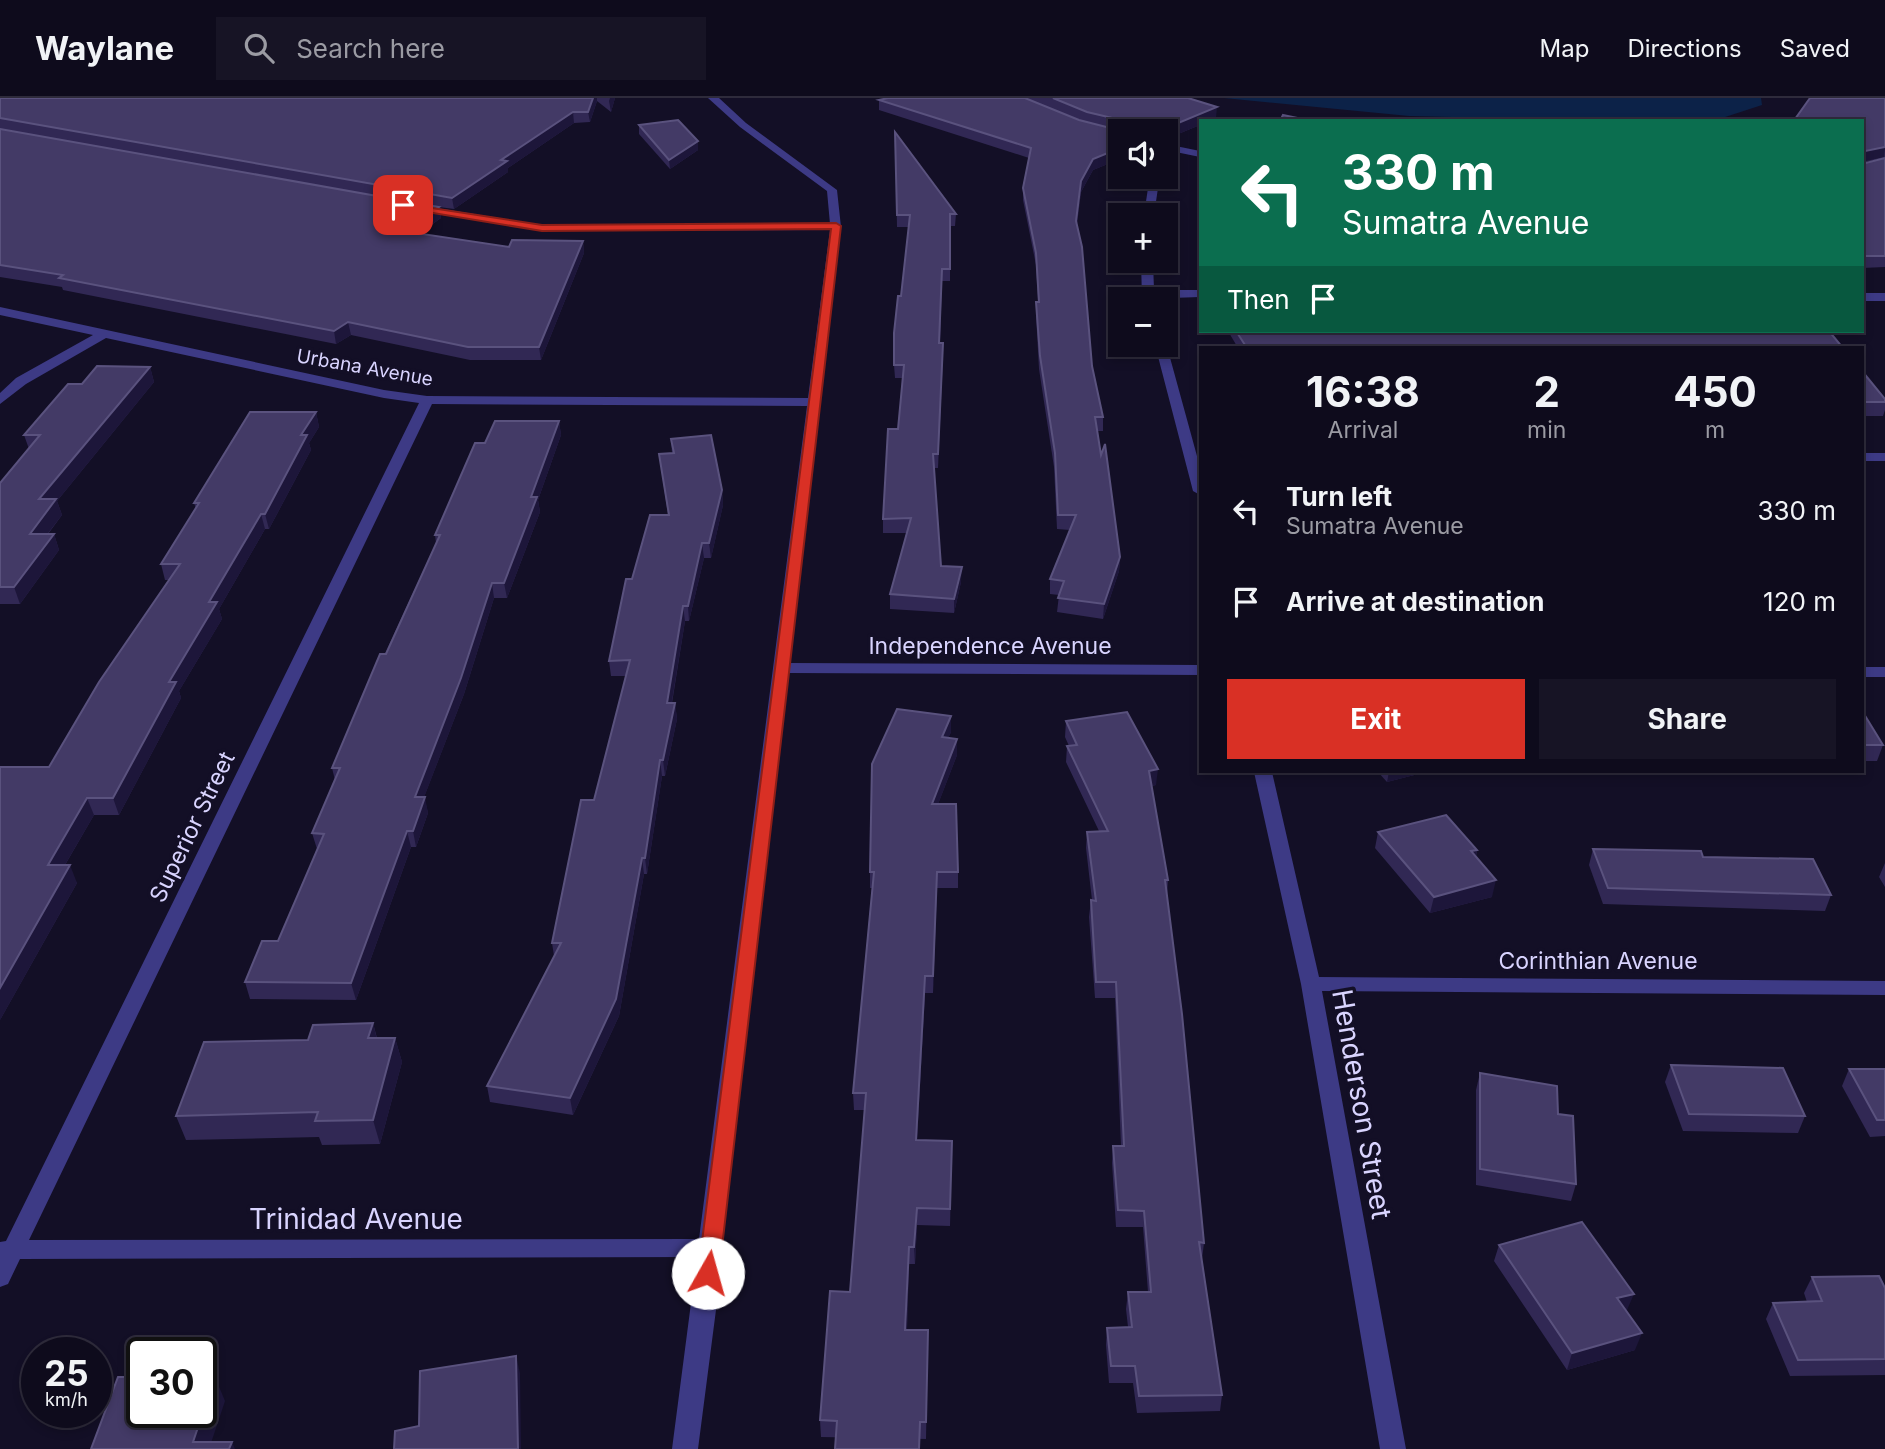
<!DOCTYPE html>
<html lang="en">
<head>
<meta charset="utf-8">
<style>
	body { margin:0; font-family:Inter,sans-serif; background:#171425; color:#f1f3f6; height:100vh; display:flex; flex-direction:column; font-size:26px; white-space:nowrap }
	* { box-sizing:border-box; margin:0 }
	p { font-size:23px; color:#9b9ba3 }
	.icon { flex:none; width:38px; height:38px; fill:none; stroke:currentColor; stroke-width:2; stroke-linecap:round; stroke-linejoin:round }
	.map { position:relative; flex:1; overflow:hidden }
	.sheet { position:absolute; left:1199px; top:248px; width:665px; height:427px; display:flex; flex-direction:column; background:#0e0b1c; border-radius:0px; box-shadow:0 4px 10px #0003,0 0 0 2px #2e2b3b }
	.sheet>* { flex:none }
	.banner { position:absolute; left:1199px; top:21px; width:665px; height:214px; border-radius:0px; box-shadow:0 4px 10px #0003,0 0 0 2px #2e2b3b; background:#0b6e4f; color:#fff; overflow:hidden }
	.controls { position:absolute; left:1108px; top:21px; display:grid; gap:14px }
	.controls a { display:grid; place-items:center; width:70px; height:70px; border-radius:0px; background:#0e0b1c; box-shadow:0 4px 10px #0003,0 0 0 2px #2e2b3b; font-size:35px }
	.speed { position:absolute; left:21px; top:1239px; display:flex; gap:14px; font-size:35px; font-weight:700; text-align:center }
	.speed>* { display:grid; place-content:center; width:91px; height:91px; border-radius:50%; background:#0e0b1c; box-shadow:0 4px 10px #0003,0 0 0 2px #2e2b3b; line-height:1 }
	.speed small { font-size:18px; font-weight:400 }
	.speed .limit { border:4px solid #111; border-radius:10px; background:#fff; color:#111 }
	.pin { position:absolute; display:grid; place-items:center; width:60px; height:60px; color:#fff; margin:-30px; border-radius:14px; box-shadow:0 4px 10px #0006 }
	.me { position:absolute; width:77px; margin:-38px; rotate:7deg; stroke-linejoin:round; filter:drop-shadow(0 0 5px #0008) }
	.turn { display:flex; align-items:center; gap:24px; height:147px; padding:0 28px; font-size:32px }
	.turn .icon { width:91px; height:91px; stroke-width:2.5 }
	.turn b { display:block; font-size:49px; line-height:60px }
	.then { display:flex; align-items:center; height:66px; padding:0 28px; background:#0003; gap:14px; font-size:26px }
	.eta { display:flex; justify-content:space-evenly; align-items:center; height:119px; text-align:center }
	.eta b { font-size:42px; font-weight:700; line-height:49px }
	.button { display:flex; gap:14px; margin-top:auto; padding:14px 28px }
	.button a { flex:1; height:80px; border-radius:0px; background:#d93025; color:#fff; font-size:28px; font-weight:700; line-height:80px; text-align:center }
	.button a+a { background:#171425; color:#f1f3f6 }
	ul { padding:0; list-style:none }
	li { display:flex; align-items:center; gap:21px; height:91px; padding:0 28px }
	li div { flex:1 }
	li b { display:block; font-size:26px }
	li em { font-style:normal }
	header { display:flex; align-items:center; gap:42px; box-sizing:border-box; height:98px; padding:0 35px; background:#0e0b1c; border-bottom:2px solid #2e2b3b }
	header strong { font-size:33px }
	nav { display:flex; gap:38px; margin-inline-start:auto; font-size:24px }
	.search { width:490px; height:63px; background:#171425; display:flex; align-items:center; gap:18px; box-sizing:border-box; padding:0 24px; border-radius:0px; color:#9b9ba3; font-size:26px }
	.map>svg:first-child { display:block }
	.water { fill:#0c2248 }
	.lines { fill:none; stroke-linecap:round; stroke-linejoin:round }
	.street { fill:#3d3a85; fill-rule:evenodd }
	.wall { fill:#312854 }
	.shaded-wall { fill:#1d163a }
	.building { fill:#433a66; stroke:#5a527e; stroke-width:2 }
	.route { fill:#d93025; stroke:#8d1f18; stroke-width:2 }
	.labels { text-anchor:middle; stroke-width:7; stroke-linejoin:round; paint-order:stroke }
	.far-street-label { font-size:19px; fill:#d9d4ff; stroke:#130f26 }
	.street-label { font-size:23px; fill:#d9d4ff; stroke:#130f26 }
	.near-street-label { font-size:28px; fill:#d9d4ff; stroke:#130f26 }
</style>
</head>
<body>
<header>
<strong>Waylane</strong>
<div class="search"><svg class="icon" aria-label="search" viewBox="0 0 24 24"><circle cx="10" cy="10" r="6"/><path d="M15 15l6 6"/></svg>Search here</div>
<nav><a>Map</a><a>Directions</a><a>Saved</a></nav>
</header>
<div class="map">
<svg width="1885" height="1351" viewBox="0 0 1885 1351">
	<rect width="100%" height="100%" fill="#130f26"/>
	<path class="water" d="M1224 0H1761L1762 7 1716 22 1614 23 1409 18Z"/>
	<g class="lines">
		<g class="street">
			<path d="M708 0H719L746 25 837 92 841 129 790 565 1200 567V577L789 575 722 1147 724 1150 698 1351H672L697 1159 20 1161 8 1186 0 1189V1144L6 1143 419 305 384 300 106 240 26 286 0 306V295L16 280 93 237 0 217V209L384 292 427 298 808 300 830 132 542 133 418 113 413 110 418 107 542 127 830 126 827 93 740 29ZM432 306 807 308 699 1141 29 1142Z"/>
			<path d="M1166 46 1200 53V59L1166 52Z"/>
			<path d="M1166 78V79L1158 90 1154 117H1144L1148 90 1156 79Z"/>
			<path d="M1141 163H1153L1154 192H1200V199L1142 201Z"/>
			<rect x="1862" y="195" width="23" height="8"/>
			<path d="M1166 245 1200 369V397L1193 393 1155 247H1166Z"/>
			<rect x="1862" y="355" width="23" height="8"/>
			<rect x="1862" y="569" width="23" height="10"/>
			<path d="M1254 674H1272L1319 879 1885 883V897L1322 893 1406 1351H1380L1301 886Z"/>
		</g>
	</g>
	<g class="wall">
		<path d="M0 0H615L611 14 597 3 590 24 574 25 508 70V74L454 111 439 109 441 120 419 136 509 149 583 143 584 155 541 262H470L351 237 336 246 63 192 62 189 0 179V31L411 104 0 31Z"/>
		<path d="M1025 0H1188L1216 20 1200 23V27L1166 41V33H1120V61L1093 72 1081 94 1077 126 1092 268 1103 319V333H1097L1120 459 1119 473 1103 521 1057 514 1059 497 1050 496V481L1070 432 1057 431 1054 369 1039 271 1036 217V204H1038L1036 167 1023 102V90L1029 60 879 12V2L1085 24Z"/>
		<path d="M1885 0V60L1865 64 1866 65 1885 60V169L1862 170V23Z"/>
		<path d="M639 27 698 52 670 71 639 36Z"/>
		<path d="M895 34 956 116 955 128H950V183H942L940 245 943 258 938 370H934L941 468 961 484 954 515 890 511V496L907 435H883V421L898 331 903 280H895L894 267 909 129H897Z"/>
		<path d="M1228 233H1829L1843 250H1238Z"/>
		<path d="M150 269 154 284 57 403 62 417 48 436H54L59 452 20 506H0V385L29 351 24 337Z"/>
		<path d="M1862 273 1885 304V312L1883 318H1862Z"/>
		<path d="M316 314 319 329 309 345 311 352 269 431H265L219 511 222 521 179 593 181 600 119 717H94L65 767 77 785 0 922 49 669 169 482H165L161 466 196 411 194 405Z"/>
		<path d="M559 323 561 337 538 402 540 414 507 500H494L464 596 424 699 428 715 416 749H411L356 902 250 901 245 884 278 843 317 751 312 735 335 682 332 670 436 445 435 437 485 345Z"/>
		<path d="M671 341 722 392 723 407 711 460H704L689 523H685L672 605H675L677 621 665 678H662L647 776H644L619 918 573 1017 490 1004 487 988 554 858 552 845 594 702 626 578H611L609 563 632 481 668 417 659 356 672 355Z"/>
		<path d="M1862 616 1883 647 1877 663H1862Z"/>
		<path d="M951 618V634L948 640 957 641V657L938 706 958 774V790H937L933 895H925L917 1043H952L950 1128 917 1127 915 1166H909L907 1232H928L926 1341 821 1339 820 1322 850 1194 865 1012H854L853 995 872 790H870V774Z"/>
		<path d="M1066 623 1156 687 1151 688 1168 782 1167 797 1204 1145 1202 1161 1222 1297 1220 1313 1137 1315 1133 1285H1109L1106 1247 1107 1230 1128 1229 1126 1211 1128 1194H1148L1143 1129H1116L1112 1065 1113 1048H1121L1115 900H1095L1089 819 1091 802H1092L1086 750 1087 734 1099 733 1066 664 1067 648H1069L1065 639Z"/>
		<path d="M1378 674H1426L1387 684Z"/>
		<path d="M1540 674H1637V676L1540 675Z"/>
		<path d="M1378 734 1477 752 1476 759 1492 799 1430 815 1375 750Z"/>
		<path d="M1593 751 1703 759 1831 797 1825 813 1603 806 1589 767Z"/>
		<path d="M1885 765V789L1879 779Z"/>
		<path d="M373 925 377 940H395L402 964 380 1046 322 1047 319 1039 186 1042 176 1018 308 942Z"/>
		<path d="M1671 967 1805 1018 1798 1035 1683 1033 1665 984Z"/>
		<path d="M1849 971H1885V1038L1870 1039 1842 988Z"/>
		<path d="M1480 975 1558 1016 1576 1086 1571 1103 1476 1087V992Z"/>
		<path d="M1499 1147 1627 1212 1626 1213 1635 1252 1567 1272 1494 1163Z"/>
		<path d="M1812 1179 1885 1190V1277L1790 1278 1766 1221 1773 1205 1807 1204 1804 1195Z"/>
	</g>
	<g class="shaded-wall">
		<path d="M593 0H597V3L590 24 588 14Z"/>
		<path d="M610 0H615L611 14 609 3Z"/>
		<path d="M1217 9 1216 20 1210 23H1200V27L1166 41V33H1159Z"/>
		<path d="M573 14 574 25 508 70V74L454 111 452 100 501 62Z"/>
		<path d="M698 43V52L670 71 669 62Z"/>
		<path d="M1885 49 1884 59 1862 64 1865 53Z"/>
		<path d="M1120 50V61L1093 72 1081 94 1076 135 1081 83 1093 61Z"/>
		<path d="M439 109 441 120 405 145 402 133Z"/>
		<path d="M583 143 584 155 541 262 539 249Z"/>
		<path d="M348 224 351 237 336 246 334 233Z"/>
		<path d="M150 269 154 284 57 403 62 417 35 452 30 436 39 401Z"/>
		<path d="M316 314 319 329 309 345 311 352 269 431 265 416 301 337Z"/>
		<path d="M559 323 561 337 538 402 540 414 507 500 504 485 531 399Z"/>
		<path d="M722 392 723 407 711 460 709 445Z"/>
		<path d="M261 416 265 431 219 511 222 521 179 593 181 600 119 717 113 700 209 504Z"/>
		<path d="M54 436 59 452 20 506 14 489Z"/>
		<path d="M702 445 704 460 689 523 688 508Z"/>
		<path d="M1120 459 1119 473 1103 521 1104 506Z"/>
		<path d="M962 469 961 484 954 515V501Z"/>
		<path d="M492 485 494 500 464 596 418 715 415 699Z"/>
		<path d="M683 508 685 523 669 621 667 605Z"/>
		<path d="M675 605 677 621 665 678 663 662Z"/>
		<path d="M951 618V634L942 654V639Z"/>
		<path d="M957 641V657L932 722V706Z"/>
		<path d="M660 662 662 678 647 776 645 760Z"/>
		<path d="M1158 671 1156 687 1147 689 1149 673Z"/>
		<path d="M1389 674H1426L1387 684Z"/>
		<path d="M425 699 428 715 416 749 413 733Z"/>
		<path d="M87 700 94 717 55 784 48 767Z"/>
		<path d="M407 733 411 749 356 902 351 885Z"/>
		<path d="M1477 752 1474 768 1471 753Z"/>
		<path d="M642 760 644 776 619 918 573 1017 570 1000Z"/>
		<path d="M70 767 77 785 0 922V890Z"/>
		<path d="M937 774V790L933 895V878Z"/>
		<path d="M1496 782 1492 799 1430 815 1434 799Z"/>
		<path d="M925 878V895L916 1059V1042Z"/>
		<path d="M373 925 379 950 368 940Z"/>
		<path d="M395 940 402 964 380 1046 373 1022Z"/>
		<path d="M917 1110V1127L915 1166 914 1149Z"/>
		<path d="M909 1149V1166L906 1249 905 1232Z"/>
		<path d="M1634 1196 1627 1212 1611 1217 1617 1200Z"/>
		<path d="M1642 1235 1635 1252 1567 1272 1572 1255Z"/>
		<path d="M516 1258 520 1275 521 1351H518Z"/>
		<path d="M215 1279 225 1303 209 1351 193 1344Z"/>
		<path d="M232 1344 235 1351H229Z"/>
	</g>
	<g class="building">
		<path d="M0 0H593L588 14H573L501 62 507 63 452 100 0 20Z"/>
		<path d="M888 0H1025L1079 22 1122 33 1121 22 1087 14 1053 0H1188L1217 9 1159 33H1120V50L1093 61 1081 83 1076 123 1082 149 1092 268 1103 319H1095L1101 357 1105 346 1120 459 1104 506 1058 500 1064 483 1050 481 1076 417H1058L1055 355 1040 258 1036 204H1039L1036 155 1023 90 1031 50 879 2Z"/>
		<path d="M1810 0H1885V49L1865 53 1863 62 1866 65 1885 60V158H1862V23H1785L1795 21Z"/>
		<path d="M1283 17 1312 23H1280Z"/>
		<path d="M678 22 698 43 669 62 639 27Z"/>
		<path d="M0 31 439 109 402 133 509 149 512 142 583 143 539 249H468L348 224 334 233 59 180 63 177 0 167Z"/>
		<path d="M895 34 956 116H950V171H942L939 245H943L938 356H933L941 468 962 469 954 501 890 496 911 420 883 421 888 331H898L904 267H894V235L898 198H901L910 117H897Z"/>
		<path d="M1236 233H1829L1843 250H1247Z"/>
		<path d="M97 268 150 269 39 401H56L30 436H54L14 489H0V385L40 337H24L68 286H82Z"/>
		<path d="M1862 273 1885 301V304H1862Z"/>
		<path d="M250 314H316L301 337H307L265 416H261L209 504H217L169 584H176L113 700H87L48 767H70L0 890V669H49L99 584 180 466H161L199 405H194Z"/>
		<path d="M495 323H559L531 399H537L504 485H492L461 580 415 699H425L413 733H407L351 885 245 884 262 843H278L324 736 312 735 340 670H332L380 556H386L440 437H435L475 345H485Z"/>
		<path d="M711 337 722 392 709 445H702L688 508H683L667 605H675L663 662H660L645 760H642L616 901 570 1000 487 988 561 845H552L581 702H594L630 562 609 563 626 481H632L650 417H669L659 356 674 355 671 341Z"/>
		<path d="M897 611 951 618 942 639 957 641 932 706H956L958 774H937L933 878H925L916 1042 952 1043 950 1111 917 1110 914 1149H909L905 1232H928L926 1324H920L919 1351H835L837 1323 820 1322 830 1193 850 1194 866 995H853L874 774H870L872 666Z"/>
		<path d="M1127 614 1158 671 1149 673 1168 782H1165L1182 916 1204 1145 1199 1144 1222 1297 1139 1298 1135 1268H1111L1107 1230 1132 1229 1128 1194H1151L1144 1113 1118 1112 1113 1048H1124L1116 884H1096L1091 802 1096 803 1087 734 1108 733 1067 648 1077 647 1066 623Z"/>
		<path d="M1862 616H1864L1883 647H1862Z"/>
		<path d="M1446 717 1477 752 1471 753 1496 782 1434 799 1378 734Z"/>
		<path d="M1593 751 1701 753 1703 759 1813 761 1831 797 1608 790Z"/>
		<path d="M373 925 368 940H395L373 1022 315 1023 318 1014 176 1018 204 944 308 942 313 927Z"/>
		<path d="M1671 967 1783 970 1805 1018 1689 1016Z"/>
		<path d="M1849 971H1885V1022H1877Z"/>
		<path d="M1480 975 1557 988 1558 1016 1573 1018 1576 1086 1480 1071Z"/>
		<path d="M1582 1124 1634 1196 1617 1200 1642 1235 1572 1255 1499 1147Z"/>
		<path d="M1879 1178 1885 1190V1261L1798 1262 1773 1205 1822 1203 1812 1179Z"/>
		<path d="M516 1258 518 1351H394L395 1333 419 1328 420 1273Z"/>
		<path d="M118 1279H142V1314H201V1279H215L193 1344H232L229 1351H91Z"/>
	</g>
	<path class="route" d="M399 105 542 127 836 125 841 128 719 1175 716 1182 708 1184 701 1182 698 1175 831 131 542 133 403 110H399Z"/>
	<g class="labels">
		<g class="far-street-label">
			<text transform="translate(365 269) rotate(10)" y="7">Urbana Avenue</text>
		</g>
		<g class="street-label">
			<text x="990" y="556">Independence Avenue</text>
			<text transform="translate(192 729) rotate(-64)" y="8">Superior Street</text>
			<text x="1598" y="871">Corinthian Avenue</text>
		</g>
		<g class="near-street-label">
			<text transform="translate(1362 1006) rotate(80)" y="10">Henderson Street</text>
			<text x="356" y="1131">Trinidad Avenue</text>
		</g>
	</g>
</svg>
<div class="controls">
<a><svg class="icon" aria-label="sound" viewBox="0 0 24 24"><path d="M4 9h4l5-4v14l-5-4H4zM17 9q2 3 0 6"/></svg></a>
<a>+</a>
<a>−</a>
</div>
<div class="speed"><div>25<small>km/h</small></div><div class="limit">30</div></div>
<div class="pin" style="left:403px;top:107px;background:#d93025"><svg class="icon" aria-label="arrive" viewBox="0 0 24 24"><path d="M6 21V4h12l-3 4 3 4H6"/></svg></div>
<svg class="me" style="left:708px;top:1175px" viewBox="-20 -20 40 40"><circle r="19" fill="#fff"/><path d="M0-13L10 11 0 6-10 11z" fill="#d93025"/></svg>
<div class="banner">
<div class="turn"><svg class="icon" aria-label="left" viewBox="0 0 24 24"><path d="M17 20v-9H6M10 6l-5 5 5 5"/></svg><div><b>330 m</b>Sumatra Avenue</div></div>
<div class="then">Then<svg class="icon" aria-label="arrive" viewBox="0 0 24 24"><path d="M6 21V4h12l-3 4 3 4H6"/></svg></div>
</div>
<section class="sheet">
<div class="eta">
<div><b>16:38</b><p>Arrival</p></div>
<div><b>2</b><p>min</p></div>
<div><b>450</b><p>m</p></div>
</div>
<ul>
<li><svg class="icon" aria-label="left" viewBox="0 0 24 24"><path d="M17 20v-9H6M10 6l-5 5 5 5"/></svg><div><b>Turn left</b><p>Sumatra Avenue</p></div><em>330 m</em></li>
<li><svg class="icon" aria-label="arrive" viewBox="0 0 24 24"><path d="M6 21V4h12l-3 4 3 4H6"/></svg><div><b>Arrive at destination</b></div><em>120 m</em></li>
</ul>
<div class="button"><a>Exit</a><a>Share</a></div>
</section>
</div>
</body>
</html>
